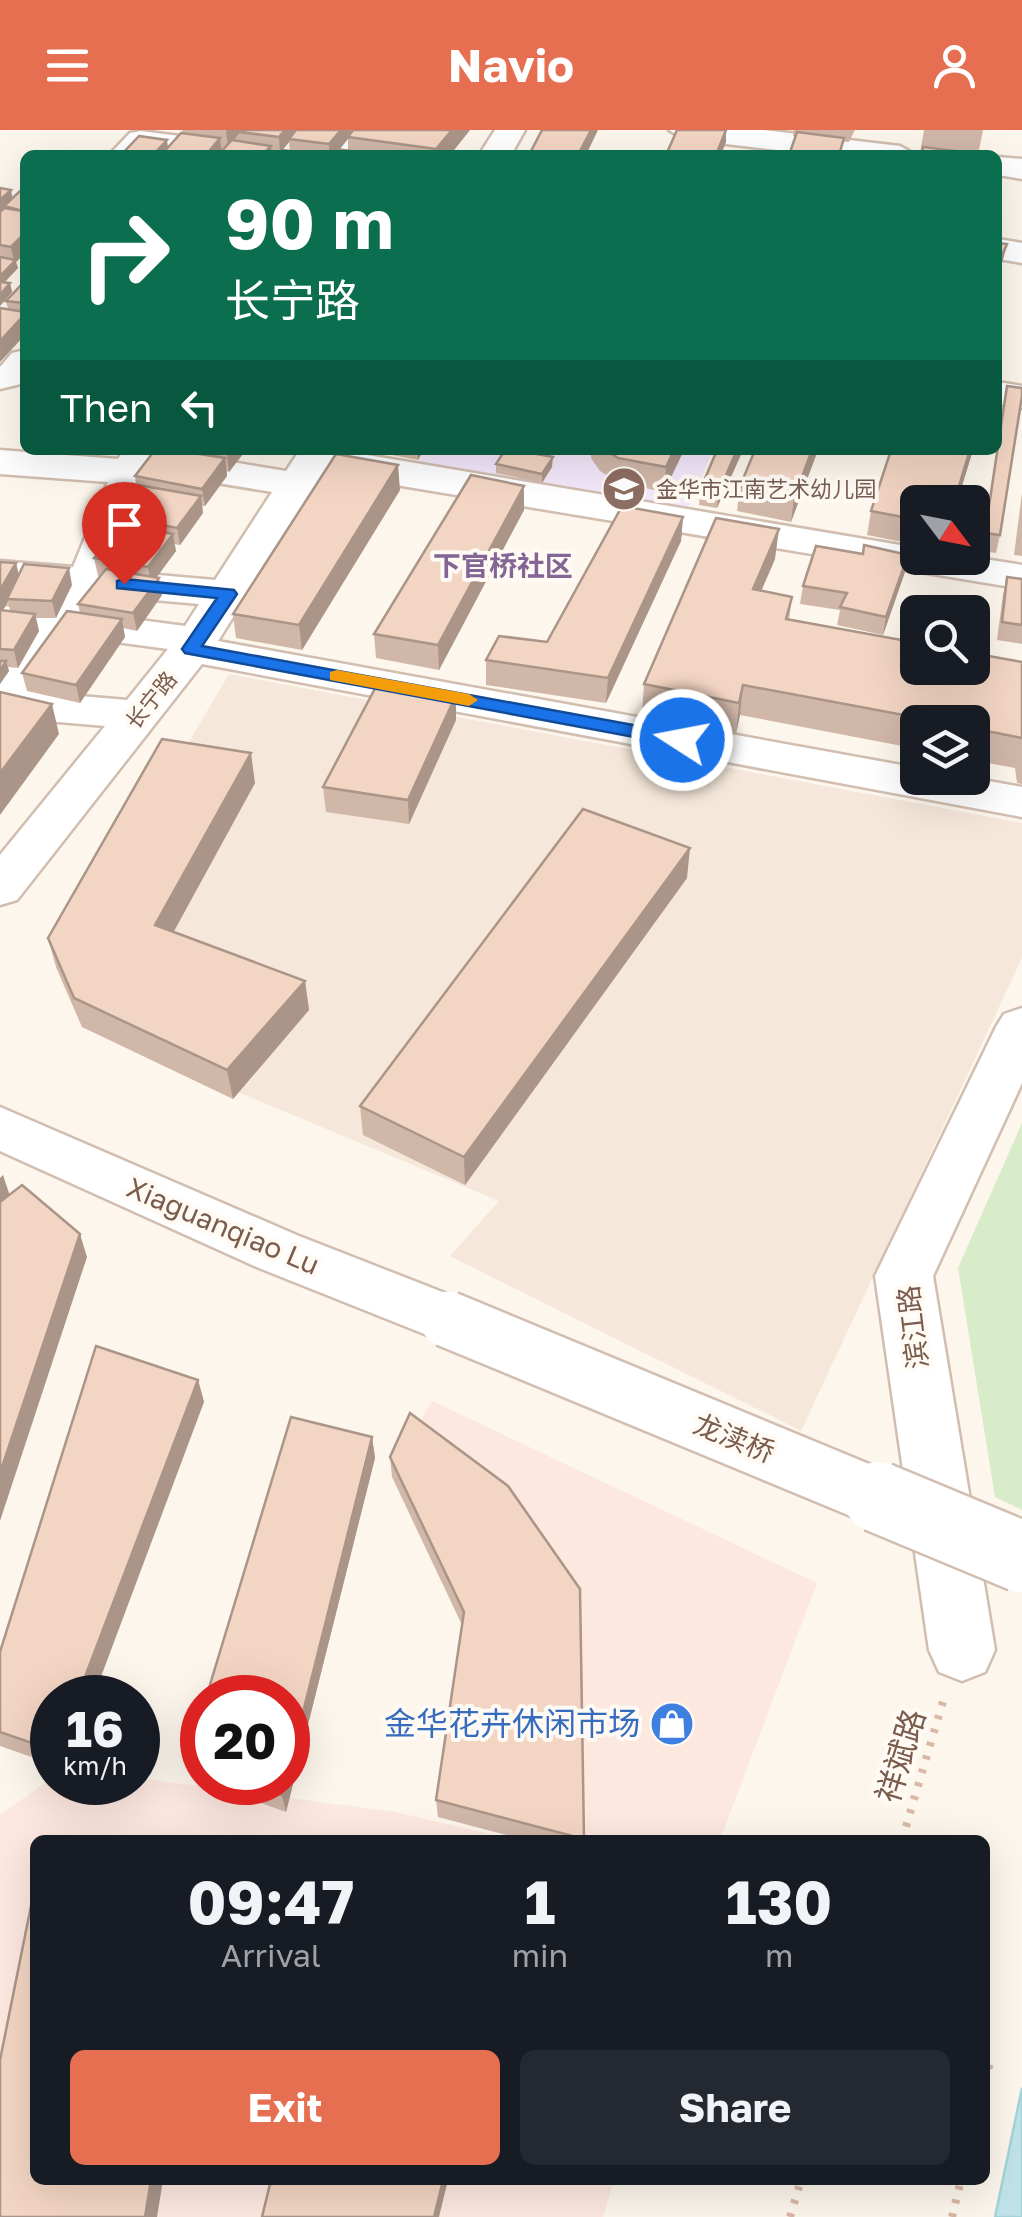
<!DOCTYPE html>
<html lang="en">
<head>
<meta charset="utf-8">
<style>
	body { margin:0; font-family:"Golos Text","Noto Sans SC",sans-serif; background:#242831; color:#f1f3f6; height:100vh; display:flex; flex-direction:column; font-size:38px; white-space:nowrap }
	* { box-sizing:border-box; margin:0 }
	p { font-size:32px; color:#9ea1a6 }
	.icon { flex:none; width:55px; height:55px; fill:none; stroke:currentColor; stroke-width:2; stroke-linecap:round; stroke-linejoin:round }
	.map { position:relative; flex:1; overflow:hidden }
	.panel { position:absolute; left:30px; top:1705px; width:960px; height:350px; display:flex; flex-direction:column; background:#171b24; border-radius:15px; box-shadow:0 10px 40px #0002 }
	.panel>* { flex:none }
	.guide { position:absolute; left:20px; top:20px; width:982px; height:305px; border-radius:15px; box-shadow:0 10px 40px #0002; background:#0b6e4f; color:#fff; overflow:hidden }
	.needle { width:65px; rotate:122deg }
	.tools { position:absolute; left:900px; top:355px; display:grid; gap:20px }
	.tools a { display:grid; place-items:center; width:90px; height:90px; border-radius:15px; background:#171b24; box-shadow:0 10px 40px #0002; font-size:50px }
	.speed { position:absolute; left:30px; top:1545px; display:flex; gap:20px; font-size:50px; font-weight:700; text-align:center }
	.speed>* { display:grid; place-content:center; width:130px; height:130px; border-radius:50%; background:#171b24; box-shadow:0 10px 40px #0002; line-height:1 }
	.speed small { font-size:25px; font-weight:400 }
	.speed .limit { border:15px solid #d22; background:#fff; color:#111 }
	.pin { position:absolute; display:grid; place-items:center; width:85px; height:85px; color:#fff; margin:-102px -42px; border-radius:50% 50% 50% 0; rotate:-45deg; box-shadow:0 0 10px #0007 }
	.pin .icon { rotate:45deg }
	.me { position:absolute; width:110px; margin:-55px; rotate:281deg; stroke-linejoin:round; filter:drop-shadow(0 0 8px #0008) }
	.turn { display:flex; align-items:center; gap:35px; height:210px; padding:0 40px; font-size:45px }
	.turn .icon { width:130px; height:130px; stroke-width:2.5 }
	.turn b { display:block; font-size:70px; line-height:85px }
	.then { display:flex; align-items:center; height:95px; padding:0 40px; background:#0003; gap:20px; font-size:38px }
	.eta { display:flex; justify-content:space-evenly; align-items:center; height:170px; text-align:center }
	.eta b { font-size:60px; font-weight:700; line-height:70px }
	.button { display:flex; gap:20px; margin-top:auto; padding:20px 40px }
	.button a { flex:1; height:115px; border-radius:15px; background:#e76f51; color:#fff; font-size:40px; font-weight:700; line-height:115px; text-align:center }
	.button a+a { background:#242831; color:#f1f3f6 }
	header { display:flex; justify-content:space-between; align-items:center; height:130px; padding:0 40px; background:#e76f51; color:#fff; font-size:45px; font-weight:700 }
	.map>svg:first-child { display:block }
	.residential { fill:#f5e8da }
	.commercial { fill:#fde8e0 }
	.education { fill:#f3e8fa }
	.green { fill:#d8ecc9 }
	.water { fill:#bfe3e8; stroke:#a5d3da; stroke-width:2.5 }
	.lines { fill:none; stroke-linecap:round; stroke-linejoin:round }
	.minor-casing { stroke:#d1beb0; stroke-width:5 }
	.path { stroke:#d9b8a5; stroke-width:8; stroke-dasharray:4 10; stroke-linecap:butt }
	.minor { fill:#fff; fill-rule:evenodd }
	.minor-bridge-far1-casing { stroke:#d1beb0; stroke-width:60; stroke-linecap:butt }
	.minor-bridge-casing { stroke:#d1beb0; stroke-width:75; stroke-linecap:butt }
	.minor-bridge-far1 { stroke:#fff; stroke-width:55 }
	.minor-bridge { stroke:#fff; stroke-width:70 }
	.wall { fill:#d1b7a8; fill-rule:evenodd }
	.shaded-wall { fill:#aa9588 }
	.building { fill:#f3d5c3; stroke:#aa9588; stroke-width:2.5 }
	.route { fill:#1a73e8; stroke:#114b97; stroke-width:2.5 }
	.slow { fill:#f59e0b }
	.labels { text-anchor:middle; stroke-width:8; stroke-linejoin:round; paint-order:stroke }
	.far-education-label { font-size:22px; fill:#785e54; stroke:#fffaf3; text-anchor:start }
	.far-street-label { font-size:22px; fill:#7a5c4d; stroke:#fffaf3 }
	.far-quarter-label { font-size:28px; font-weight:bold; fill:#846695; stroke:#fffaf3 }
	.street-label { font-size:28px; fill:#7a5c4d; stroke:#fffaf3 }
	.near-shop-label { font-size:32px; fill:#366cbe; stroke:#fffaf3; text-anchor:end }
	.near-street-label { font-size:32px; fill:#7a5c4d; stroke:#fffaf3 }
</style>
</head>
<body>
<header><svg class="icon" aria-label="menu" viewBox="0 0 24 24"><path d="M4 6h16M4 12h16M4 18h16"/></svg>Navio<svg class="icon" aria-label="person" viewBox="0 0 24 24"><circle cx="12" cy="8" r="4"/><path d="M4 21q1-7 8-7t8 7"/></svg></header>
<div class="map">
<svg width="1022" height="2087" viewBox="0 0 1022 2087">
	<rect width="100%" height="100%" fill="#fdf6ec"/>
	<path class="residential" d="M229 544 1022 693V828L801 1301 450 1126 499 1071 82 897 56 837Z"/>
	<g class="commercial">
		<path d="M432 1271 817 1453 720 1710H582L412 1304Z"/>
		<path d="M52 1648V1652H138V1648L395 1682 517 1710H35V2050H614L603 2087H0V1685Z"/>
	</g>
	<path class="education" d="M424 320H713L686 383 417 336Z"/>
	<path class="green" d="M1022 993V1380L995 1367 958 1138Z"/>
	<path class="water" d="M1022 1958V2087H995Z"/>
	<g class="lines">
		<defs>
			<g id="minor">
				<path d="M344 0H375L357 25H325Z"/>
				<path d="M495 0H525L511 25H479Z"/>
				<path d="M669 0H764L900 16 916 25H819L684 9Z"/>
				<path d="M141 1 258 16 274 25 148 20 143 25H109L130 3Z"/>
				<path d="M998 27 1022 29V49L998 45Z"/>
				<path d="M998 109 1022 113V133L998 129Z"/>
				<path d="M25 220V253L0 259V237L12 223Z"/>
				<path d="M998 252 1022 256V278L998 274Z"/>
				<path d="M0 320 118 329 124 320H159L286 341 300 320H338L918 418V428L972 427 1022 435V459L324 343 218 511 918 638V648H972L1022 657V687L202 534 17 770 0 775V725L105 596 0 587V545L30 503 0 502V476L48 479 60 461 0 455V431L73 437 108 352 0 344ZM151 342 272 362 215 450 112 441ZM99 465 199 474 185 496 87 483ZM71 506 168 519 127 570 33 562Z"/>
				<path d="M1022 878V953L933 1146 995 1520 985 1542 962 1551 939 1542 929 1520 875 1146 996 897 1004 884Z"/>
				<path d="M0 977 299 1106 468 1172 476 1189 468 1206 447 1213 259 1138 0 1021Z"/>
			</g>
		</defs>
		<use href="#minor" class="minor-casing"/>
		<g class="path">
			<path d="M902 1710 944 1568"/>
			<path d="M985 1952 991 1929"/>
			<path d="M790 2087 801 2050"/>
			<path d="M952 2087 961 2050"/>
		</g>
		<use href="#minor" class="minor"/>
		<defs>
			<path id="minor-bridge-far1" d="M447 1189 884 1370"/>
			<path id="minor-bridge" d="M878 1367 1022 1427"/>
		</defs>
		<use href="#minor-bridge-far1" class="minor-bridge-far1-casing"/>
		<use href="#minor-bridge" class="minor-bridge-casing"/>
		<use href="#minor-bridge-far1" class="minor-bridge-far1"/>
		<use href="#minor-bridge" class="minor-bridge"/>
	</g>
	<g class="wall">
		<path d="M182 0H351V3L353 0H470L450 25H278L290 21 289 12 280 23 271 22 272 25 168 18 183 4ZM348 9V21L339 20Z"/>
		<path d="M794 0H855L849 12 793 6Z"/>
		<path d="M924 0H983L978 25H922V23H920Z"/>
		<path d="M0 58 13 68 25 62V134L23 125 16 132 18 138 4 153H10L12 162 0 176Z"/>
		<path d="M25 151V205L8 179 6 171Z"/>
		<path d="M1007 256 1000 405 996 423 981 421Z"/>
		<path d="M154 320H246L229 342 227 341V346L205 376H202L203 383 180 415 174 414 176 421 156 447 162 465 137 501 123 498 125 507 80 573 27 561 22 543 80 483 78 474 100 446H98L94 428 115 403 112 402 108 385 136 355 135 346Z"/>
		<path d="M366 320H424L418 330Z"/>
		<path d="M591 320H684L664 362 617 352 600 341 591 328Z"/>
		<path d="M717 320H743L717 378 699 375 701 358Z"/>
		<path d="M755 320H818L791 392 737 381 740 356Z"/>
		<path d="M891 320H973L957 372H918V415L867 405 871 381Z"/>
		<path d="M496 334 552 337 542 353 496 343Z"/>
		<path d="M524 356V380L439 540 376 528 374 504Z"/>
		<path d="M400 360 302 520 236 508 233 484Z"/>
		<path d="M1022 363V426L1014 425Z"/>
		<path d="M683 387 681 411 606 573 486 555V530L547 512Z"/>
		<path d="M775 429 761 461 792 467 789 490 1022 532V654L1017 653 1015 638 972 630V592H918V619L740 585 736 603 642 584 644 554Z"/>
		<path d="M0 432 16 433 19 445 72 455 56 488H36L39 501 18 538 8 537 9 541 0 554ZM8 472 10 481 3 480Z"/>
		<path d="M905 442 883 505 837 495 840 480 800 474 803 456Z"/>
		<path d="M1007 447 1022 449V514L997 510 1003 464Z"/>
		<path d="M456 590 409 694 326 682 323 657Z"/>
		<path d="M255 653 173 802 305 851 309 880 233 969 82 897 56 837 48 808Z"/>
		<path d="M687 748 465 1055 363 1005 360 976Z"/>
		<path d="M198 1250 204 1272 52 1568V1634L0 1616V1522Z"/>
		<path d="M372 1307 375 1328 286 1682 203 1652H288Z"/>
		<path d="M390 1327 580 1459 584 1710H525L438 1687 436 1670 462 1495 392 1347Z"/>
		<path d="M202 1579V1652L193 1649 187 1632Z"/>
	</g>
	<g class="shaded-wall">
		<path d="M227 0H242L228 17 226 1Z"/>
		<path d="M285 0H296L289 9V12L280 23 279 7Z"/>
		<path d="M341 0H351V5L335 25H330L329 14Z"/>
		<path d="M452 0H470L450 25H436V19Z"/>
		<path d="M591 0H598L586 25H578Z"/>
		<path d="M726 0V12L721 25H716Z"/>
		<path d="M220 8 222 25H206Z"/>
		<path d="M167 10 169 25H153Z"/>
		<path d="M271 16 272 25H262Z"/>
		<path d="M11 60 14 76H4L6 84 0 90V70Z"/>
		<path d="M25 103V123L16 132 18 138 0 157V146L14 131 11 117Z"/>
		<path d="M1007 114 1003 130 998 144 999 132Z"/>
		<path d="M10 153 12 162 0 176V165Z"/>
		<path d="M25 184V205L0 232V211Z"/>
		<path d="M230 320H246L229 342 227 324Z"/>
		<path d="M417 320H424L418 330Z"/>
		<path d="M674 320H684L664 362 666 337Z"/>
		<path d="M737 320H743L717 378 719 361Z"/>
		<path d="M812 320H818L791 392 794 368Z"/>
		<path d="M970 320H973L957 372H954Z"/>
		<path d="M553 327 552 337 542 353V344Z"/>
		<path d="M225 328 227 346 205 376 202 359Z"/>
		<path d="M398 335 400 360 302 520 299 495Z"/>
		<path d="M524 356V380L439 540 438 515Z"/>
		<path d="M201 366 203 383 180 415 177 398Z"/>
		<path d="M683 387 681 411 606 573 608 548Z"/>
		<path d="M779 399 775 429 749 489 753 459Z"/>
		<path d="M173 404 176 421 151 455 148 437Z"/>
		<path d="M908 425 905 442 883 505 886 487Z"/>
		<path d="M16 433 20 451 7 469 8 472 0 485V460Z"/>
		<path d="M69 438 72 455 56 488 52 471Z"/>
		<path d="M159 448 162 465 137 501 133 483Z"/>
		<path d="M35 484 39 501 18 538 14 520Z"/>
		<path d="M122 489 125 507 80 573 76 555Z"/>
		<path d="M6 531 9 541 0 554V541Z"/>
		<path d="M743 555 740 585 736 603 739 573Z"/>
		<path d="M456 565V590L409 694 408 670Z"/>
		<path d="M52 574 59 604 0 685V643Z"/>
		<path d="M251 623 255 653 161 825 155 795Z"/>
		<path d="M690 718 687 748 465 1055 464 1027Z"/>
		<path d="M305 851 309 880 233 969 227 940Z"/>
		<path d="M3 1045 11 1069 0 1077V1048Z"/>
		<path d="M80 1104 87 1127 0 1391V1343Z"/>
		<path d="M198 1250 204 1272 93 1568H77Z"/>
		<path d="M372 1307 375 1328 286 1682 282 1665 285 1652H288V1642Z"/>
		<path d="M151 2050H163L157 2087H145Z"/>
		<path d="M443 2050H448L439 2087H434Z"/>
	</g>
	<g class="building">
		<path d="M241 0H285L279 7 239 2Z"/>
		<path d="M296 0H341L329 14 289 9Z"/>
		<path d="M353 0H452L436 19 348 7Z"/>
		<path d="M542 0H591L578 25H529Z"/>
		<path d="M677 0H726L716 25H666Z"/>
		<path d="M797 2 844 8 839 25H789Z"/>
		<path d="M181 3 220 8 206 25 162 24Z"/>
		<path d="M139 6 167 10 153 25H121Z"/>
		<path d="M232 10 271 16 262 25H218Z"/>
		<path d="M923 17 972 23 971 25H922Z"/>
		<path d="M336 19 375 24 332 25Z"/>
		<path d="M283 20 316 25H278Z"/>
		<path d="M0 58 11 60 0 70Z"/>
		<path d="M20 61 25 62V103L11 117 0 115V82L4 78 23 81 4 76Z"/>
		<path d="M998 113 1007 114 999 132H998Z"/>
		<path d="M0 127 16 130 0 146Z"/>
		<path d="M25 151V173L6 171Z"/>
		<path d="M0 152 10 153 0 165Z"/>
		<path d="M0 178 25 182V184L0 211Z"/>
		<path d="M1007 256 1022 258V266L1000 405 985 403Z"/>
		<path d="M155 320H174L225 328 202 359 135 346Z"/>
		<path d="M204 320H230L227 324Z"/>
		<path d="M505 320H516L553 327 542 344 496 334Z"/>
		<path d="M606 320H674L666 337 618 328Z"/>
		<path d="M717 320H737L719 361 701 358Z"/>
		<path d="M755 320H812L794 368 740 356Z"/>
		<path d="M891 320H970L954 372H918V390L871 381Z"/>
		<path d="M336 324 398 335 299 495 233 484Z"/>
		<path d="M471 345 524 356 438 515 374 504Z"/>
		<path d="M132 354 201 366 177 398 108 385Z"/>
		<path d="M622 376 683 387 608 548 486 530 499 506 547 512Z"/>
		<path d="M716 388 779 399 753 459 792 467 786 489 918 513V538H972V523L1022 532V608L972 598V592H941L743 555 739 573 644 554Z"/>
		<path d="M121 395 173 404 148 437 94 428Z"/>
		<path d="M864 415 908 425 886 487 840 477 847 463 803 456 816 416 863 424Z"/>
		<path d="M0 432 16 433 0 460Z"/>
		<path d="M24 434 69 438 52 471 7 469Z"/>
		<path d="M106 439 159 448 133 483 78 474Z"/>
		<path d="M1007 447 1022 449V495L1002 492Z"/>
		<path d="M0 480 35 484 14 520 0 519Z"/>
		<path d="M67 481 122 489 76 555 22 543Z"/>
		<path d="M0 531H6L0 541Z"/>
		<path d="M379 551 456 565 408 670 323 657Z"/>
		<path d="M0 562 52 574 0 643Z"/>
		<path d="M162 609 251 623 155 795 305 851 227 940 74 868 48 808Z"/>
		<path d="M583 679 690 718 464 1027 360 976Z"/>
		<path d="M22 1055 80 1104 0 1343V1072Z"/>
		<path d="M96 1216 198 1250 77 1568H52V1620L0 1602V1522Z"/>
		<path d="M410 1283 508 1356 580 1459 584 1709 436 1670 464 1482 390 1327Z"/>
		<path d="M291 1287 372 1307 288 1642V1568H206Z"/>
		<path d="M202 1579V1637L187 1632Z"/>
		<path d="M246 1652H285L282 1665Z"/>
		<path d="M35 1756V2050H151L145 2087H0V1930Z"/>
		<path d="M271 2050H443L434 2087H262Z"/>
	</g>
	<path class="route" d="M124 449 234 460 237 464 202 516 682 604 692 610 682 616 185 523 182 519 217 468 117 458V451Z"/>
	<path class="slow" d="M337 540 469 564 478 570 469 576 330 550V542Z"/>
	<defs>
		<symbol id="school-disc" viewBox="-11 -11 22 22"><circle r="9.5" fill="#8d6e63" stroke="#fffaf3"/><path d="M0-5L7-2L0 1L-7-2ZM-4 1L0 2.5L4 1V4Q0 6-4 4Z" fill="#fff"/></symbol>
		<symbol id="shop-disc" viewBox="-11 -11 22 22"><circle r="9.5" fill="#3f7fe0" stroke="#fffaf3"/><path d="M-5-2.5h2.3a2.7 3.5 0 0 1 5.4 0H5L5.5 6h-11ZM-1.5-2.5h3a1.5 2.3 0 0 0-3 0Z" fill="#fff"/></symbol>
	</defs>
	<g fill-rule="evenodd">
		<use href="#school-disc" x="599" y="334" width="50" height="50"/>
		<use href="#shop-disc" x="647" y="1569" width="50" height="50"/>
	</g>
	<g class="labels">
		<g class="far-education-label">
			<text x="656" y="367">金华市江南艺术幼儿园</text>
		</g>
		<g class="far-street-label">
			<text transform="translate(151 570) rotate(-51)" y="8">长宁路</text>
		</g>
		<g class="far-quarter-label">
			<text x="503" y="446">下官桥社区</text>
		</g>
		<g class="street-label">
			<text transform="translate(223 1096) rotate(23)" y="10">Xiaguanqiao Lu</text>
			<text transform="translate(913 1197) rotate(-97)" y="10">滨江路</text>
			<text transform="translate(734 1308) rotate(22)" y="10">龙渎桥</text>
		</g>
		<g class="near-shop-label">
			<text x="640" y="1605">金华花卉休闲市场</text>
		</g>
		<g class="near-street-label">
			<text transform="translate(901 1626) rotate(-73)" y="11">祥斌路</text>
		</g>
	</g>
</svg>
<div class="tools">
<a><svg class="needle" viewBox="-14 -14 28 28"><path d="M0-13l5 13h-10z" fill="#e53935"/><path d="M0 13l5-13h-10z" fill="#9ea1a6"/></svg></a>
<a><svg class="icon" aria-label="search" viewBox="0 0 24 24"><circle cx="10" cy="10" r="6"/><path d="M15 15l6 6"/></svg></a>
<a><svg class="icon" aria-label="layers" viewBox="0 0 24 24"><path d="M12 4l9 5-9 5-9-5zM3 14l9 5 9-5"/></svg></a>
</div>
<div class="speed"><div>16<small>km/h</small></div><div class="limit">20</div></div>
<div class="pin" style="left:124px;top:454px;background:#d93025"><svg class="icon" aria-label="arrive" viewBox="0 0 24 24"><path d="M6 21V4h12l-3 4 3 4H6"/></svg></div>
<svg class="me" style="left:682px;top:610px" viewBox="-20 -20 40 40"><circle r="17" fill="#1a73e8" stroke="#fff" stroke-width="3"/><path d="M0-11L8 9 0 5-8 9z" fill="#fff"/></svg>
<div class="guide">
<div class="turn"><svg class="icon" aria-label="right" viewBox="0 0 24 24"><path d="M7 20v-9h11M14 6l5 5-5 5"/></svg><div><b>90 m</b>长宁路</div></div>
<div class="then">Then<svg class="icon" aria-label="left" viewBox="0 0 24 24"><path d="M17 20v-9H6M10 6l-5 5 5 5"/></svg></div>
</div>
<section class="panel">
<div class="eta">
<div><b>09:47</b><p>Arrival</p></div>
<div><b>1</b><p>min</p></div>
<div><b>130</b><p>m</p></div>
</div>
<div class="button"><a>Exit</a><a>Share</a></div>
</section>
</div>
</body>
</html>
